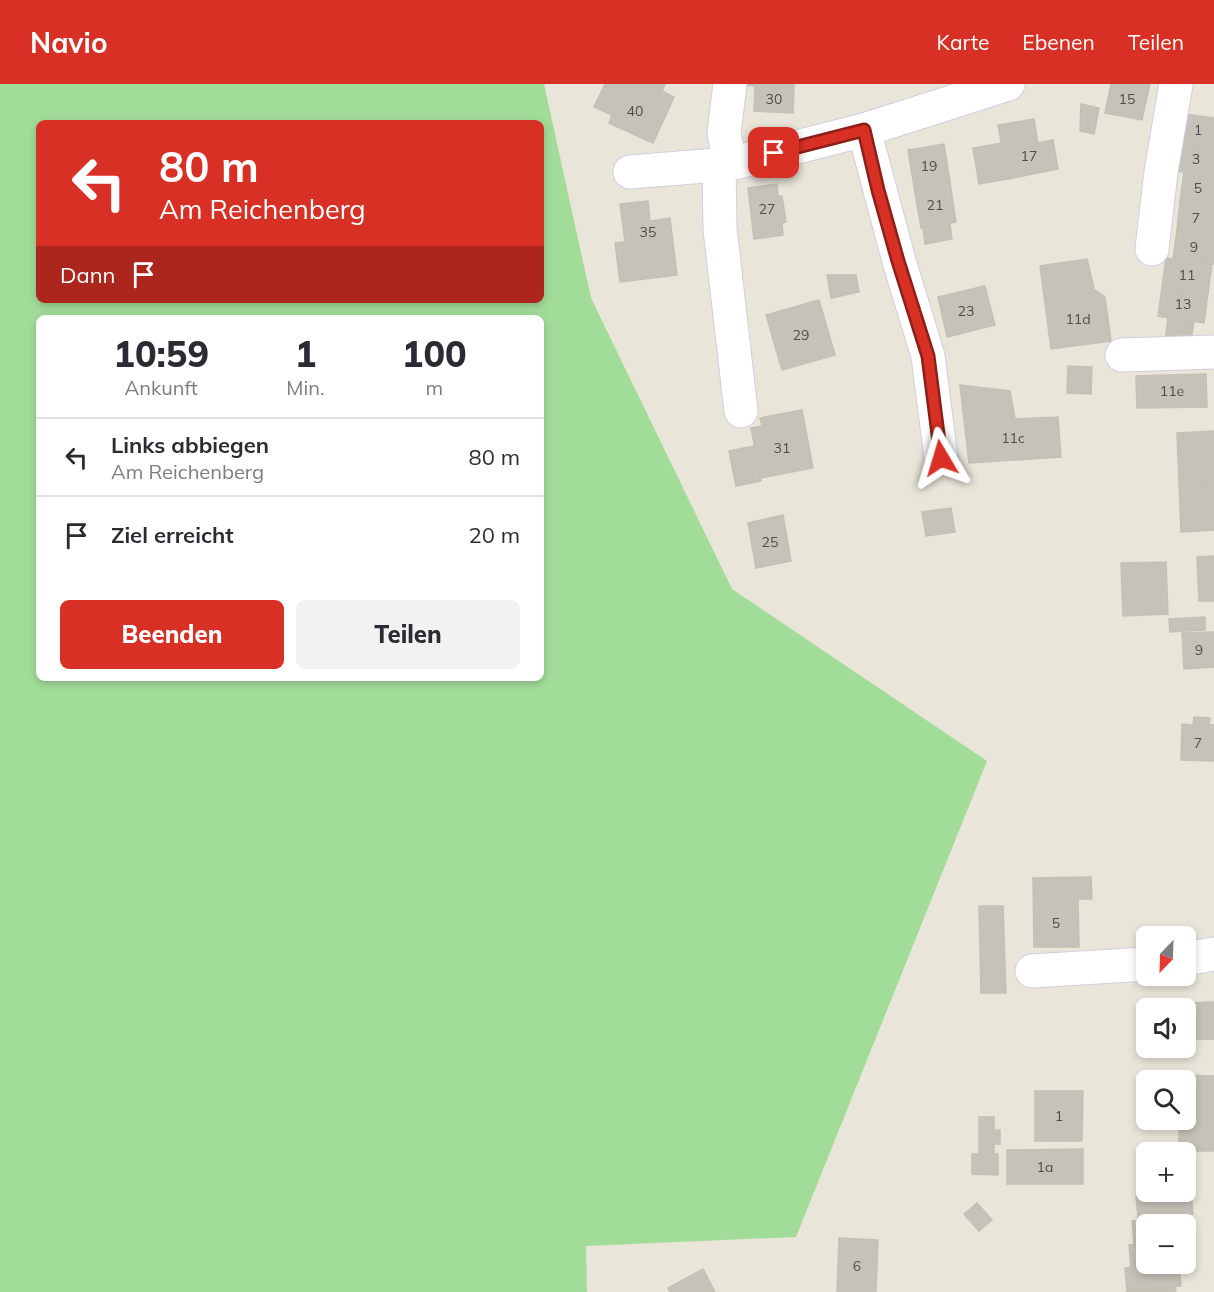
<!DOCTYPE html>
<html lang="de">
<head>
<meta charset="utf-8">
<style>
	body { margin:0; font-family:Mulish,sans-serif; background:#f2f2f3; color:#2b2b33; height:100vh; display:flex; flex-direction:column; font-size:22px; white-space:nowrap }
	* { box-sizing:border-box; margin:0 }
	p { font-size:20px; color:#7c7c81 }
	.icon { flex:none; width:33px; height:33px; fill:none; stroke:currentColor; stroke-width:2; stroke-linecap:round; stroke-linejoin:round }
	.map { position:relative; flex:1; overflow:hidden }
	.drawer { position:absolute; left:36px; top:231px; width:508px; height:366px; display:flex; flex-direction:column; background:#fff; border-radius:9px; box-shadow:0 3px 9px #0003 }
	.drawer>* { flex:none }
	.hud { position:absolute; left:36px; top:36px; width:508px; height:183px; border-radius:9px; box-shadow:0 3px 9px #0003; background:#d93025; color:#fff; overflow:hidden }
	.needle { width:39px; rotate:203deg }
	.controls { position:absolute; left:1136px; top:842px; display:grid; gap:12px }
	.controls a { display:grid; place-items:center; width:60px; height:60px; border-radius:9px; background:#fff; box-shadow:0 3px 9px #0003; font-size:30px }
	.pin { position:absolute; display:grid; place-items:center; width:51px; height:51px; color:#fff; margin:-26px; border-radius:12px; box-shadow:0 3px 9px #0006 }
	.me { position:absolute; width:66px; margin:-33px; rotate:353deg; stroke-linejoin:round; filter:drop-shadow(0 0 4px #0008) }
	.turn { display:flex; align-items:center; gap:21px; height:126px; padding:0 24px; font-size:27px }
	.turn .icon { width:78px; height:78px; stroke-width:2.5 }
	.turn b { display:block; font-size:42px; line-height:51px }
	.then { display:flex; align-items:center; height:57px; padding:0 24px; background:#0003; gap:12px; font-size:22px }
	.eta { display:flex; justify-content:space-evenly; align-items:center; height:102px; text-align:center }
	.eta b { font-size:36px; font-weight:800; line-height:42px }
	.action { display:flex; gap:12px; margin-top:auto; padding:12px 24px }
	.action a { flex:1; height:69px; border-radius:9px; background:#d93025; color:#fff; font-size:24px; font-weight:800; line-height:69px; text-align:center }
	.action a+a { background:#f2f2f3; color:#2b2b33 }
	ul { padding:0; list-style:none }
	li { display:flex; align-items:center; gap:18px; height:78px; padding:0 24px; border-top:2px solid #e1e1e2 }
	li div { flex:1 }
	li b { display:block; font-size:22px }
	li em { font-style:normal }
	header { display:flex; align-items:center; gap:36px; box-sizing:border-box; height:84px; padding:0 30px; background:#d93025; color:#fff }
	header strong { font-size:28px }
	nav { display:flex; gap:33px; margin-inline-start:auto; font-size:21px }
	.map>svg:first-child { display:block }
	.green { fill:#a2dc99; fill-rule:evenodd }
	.building { fill:#c4c2b9; stroke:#c4c1b4; stroke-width:1.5 }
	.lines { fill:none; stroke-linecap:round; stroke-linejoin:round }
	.minor-casing { stroke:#cfcfdf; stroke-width:35 }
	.minor { stroke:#fff; stroke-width:33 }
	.route-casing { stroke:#8d1f18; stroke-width:15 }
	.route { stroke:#d93025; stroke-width:10 }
	.labels { text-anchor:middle; stroke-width:6; stroke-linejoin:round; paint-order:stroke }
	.number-label { font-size:14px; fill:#4e4e4c }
</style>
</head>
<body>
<header>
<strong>Navio</strong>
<nav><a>Karte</a><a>Ebenen</a><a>Teilen</a></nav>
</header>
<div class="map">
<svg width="1214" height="1208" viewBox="0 0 1214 1208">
	<rect width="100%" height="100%" fill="#e9e5d9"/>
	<path class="green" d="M0 0H544L591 214 732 505 987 677 796 1153 586 1162 587 1208H0ZM39 39H542V216H39ZM39 234H542V594H39Z"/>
	<g class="building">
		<path d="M605 0H665L662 7 674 13 653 59 609 39 612 31 594 23Z"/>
		<path d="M744 0H794L793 29 754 27 755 2 744 1Z"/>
		<path d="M1111 0H1150L1142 36 1105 29Z"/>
		<path d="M1081 20 1099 24 1094 50 1080 47Z"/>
		<path d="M1184 30 1214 34V63L1180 59Z"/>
		<path d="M1034 35 1038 59 1053 56 1058 85 1008 95 998 41Z"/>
		<path d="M1001 59 1008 95 979 100 973 64Z"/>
		<path d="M1180 59 1214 63V92L1177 87Z"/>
		<path d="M944 60 950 98 914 103 908 66Z"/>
		<path d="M1184 88 1214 92V121L1180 117Z"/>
		<path d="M950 98 956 138 921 144 914 103Z"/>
		<path d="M777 100 778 112H782L786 138 782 139 783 151 754 155 748 104Z"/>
		<path d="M648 117 650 137 670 134 677 191 620 198 615 159 625 158 620 120Z"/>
		<path d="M1180 117 1214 121V151L1177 146Z"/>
		<path d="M950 140 952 155 925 160 923 144Z"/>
		<path d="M1177 146 1214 151V180L1173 175Z"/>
		<path d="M1166 174 1212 180 1208 209 1162 203Z"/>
		<path d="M1087 175 1094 205 1105 213 1111 257 1051 265 1040 182Z"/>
		<path d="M827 191H856L859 208 831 214Z"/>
		<path d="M985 202 995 241 947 253 938 213Z"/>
		<path d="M1162 203 1208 209 1204 239 1158 232Z"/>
		<path d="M819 216 835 271 782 286 766 231Z"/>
		<path d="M1168 234 1194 238 1190 262 1165 258Z"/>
		<path d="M1068 282 1092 283 1091 310 1067 309Z"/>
		<path d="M1206 290 1207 323 1137 324 1136 292Z"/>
		<path d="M960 301 1010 307 1015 335 1058 333 1061 373 969 379Z"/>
		<path d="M802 326 813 384 761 394 751 344 762 342 760 334Z"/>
		<path d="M1214 347V397L1179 398 1177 349Z"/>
		<path d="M754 362 761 397 736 402 729 367Z"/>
		<path d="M1214 397V446L1181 448 1179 398Z"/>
		<path d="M951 424 955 448 926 452 922 428Z"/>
		<path d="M783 431 791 477 756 484 748 439Z"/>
		<path d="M1214 472V517H1199L1197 473Z"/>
		<path d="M1166 478 1168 530 1123 532 1121 479Z"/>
		<path d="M1205 533V546L1170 548 1169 535Z"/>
		<path d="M1214 548V583L1184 585 1182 549Z"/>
		<path d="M1194 633 1210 634 1209 641H1214V677L1181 676 1182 640 1193 641Z"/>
		<path d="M1091 793 1092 815H1078L1079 863H1034L1033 794Z"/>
		<path d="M979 822H1003L1006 909H981Z"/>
		<path d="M1214 918V955L1185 956V932L1192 931V919Z"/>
		<path d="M1179 991 1214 992V1067H1179V1035H1185V996H1179Z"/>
		<path d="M1035 1007H1083L1082 1057H1035Z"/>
		<path d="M979 1033H994V1046H1000V1060H994V1070H998V1091L972 1090V1070H979Z"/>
		<path d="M1083 1065V1100H1007V1066Z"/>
		<path d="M1191 1107 1193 1130 1138 1135 1136 1112Z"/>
		<path d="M977 1119 992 1136 979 1147 964 1130Z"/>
		<path d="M1186 1132 1189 1154 1185 1155V1140H1146V1159L1134 1160 1132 1137Z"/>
		<path d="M839 1154 878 1156 876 1208H837Z"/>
		<path d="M1146 1159V1179H1175L1131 1183 1129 1161Z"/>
		<path d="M1179 1179 1181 1202 1127 1207 1125 1184Z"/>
		<path d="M703 1185 715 1208H670L668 1204Z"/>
		<path d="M1175 1203 1176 1208H1125Z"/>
	</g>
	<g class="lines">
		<defs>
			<g id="minor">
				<path d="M730 0 724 49 730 80"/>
				<path d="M864 46 899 177 928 272 941 374"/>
				<path d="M719 81 720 145 741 327"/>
				<path d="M630 88 730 80 864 46 1008 0"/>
				<path d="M1152 165 1161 88 1176 0"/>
				<path d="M1122 271 1214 268"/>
				<path d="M1185 875 1214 870"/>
				<path d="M1032 887 1146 880"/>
			</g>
		</defs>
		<use href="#minor" class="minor-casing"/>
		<use href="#minor" class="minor"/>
	</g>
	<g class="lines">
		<defs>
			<path id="route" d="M774 69 864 46 878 106 898 177 928 272 941 374"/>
		</defs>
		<use href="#route" class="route-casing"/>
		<use href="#route" class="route"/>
	</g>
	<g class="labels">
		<g class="number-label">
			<text x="774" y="20">30</text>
			<text x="1127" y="20">15</text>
			<text x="635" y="32">40</text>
			<text x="1198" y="51">1</text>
			<text x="1029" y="77">17</text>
			<text x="1196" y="80">3</text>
			<text x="929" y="87">19</text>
			<text x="1198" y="109">5</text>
			<text x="935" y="126">21</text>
			<text x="767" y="130">27</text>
			<text x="1196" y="139">7</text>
			<text x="648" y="153">35</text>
			<text x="1194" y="168">9</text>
			<text x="1187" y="196">11</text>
			<text x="1183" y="225">13</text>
			<text x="966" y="232">23</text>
			<text x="1078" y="240">11d</text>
			<text x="801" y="256">29</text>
			<text x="1172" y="312">11e</text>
			<text x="1013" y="359">11c</text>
			<text x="782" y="369">31</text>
			<text x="770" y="463">25</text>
			<text x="1199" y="571">9</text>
			<text x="1198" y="664">7</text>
			<text x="1056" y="844">5</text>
			<text x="1059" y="1037">1</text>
			<text x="1045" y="1088">1a</text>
			<text x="857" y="1187">6</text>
		</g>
	</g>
</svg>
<div class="controls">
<a><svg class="needle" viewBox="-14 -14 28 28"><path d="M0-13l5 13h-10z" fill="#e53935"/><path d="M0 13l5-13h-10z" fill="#7c7c81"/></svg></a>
<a><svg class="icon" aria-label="sound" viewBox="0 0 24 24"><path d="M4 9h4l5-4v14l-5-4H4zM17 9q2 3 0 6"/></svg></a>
<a><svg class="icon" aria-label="search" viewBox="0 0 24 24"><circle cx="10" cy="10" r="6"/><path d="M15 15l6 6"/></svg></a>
<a>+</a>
<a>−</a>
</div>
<div class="pin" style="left:774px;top:69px;background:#d93025"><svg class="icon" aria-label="arrive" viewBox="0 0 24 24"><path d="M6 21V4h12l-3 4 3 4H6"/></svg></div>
<svg class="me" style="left:941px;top:374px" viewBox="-20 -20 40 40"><path d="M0-17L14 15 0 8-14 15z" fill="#d93025" stroke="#fff" stroke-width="4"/></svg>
<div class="hud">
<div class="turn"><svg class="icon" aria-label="left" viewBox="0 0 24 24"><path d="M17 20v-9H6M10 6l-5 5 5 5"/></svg><div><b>80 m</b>Am Reichenberg</div></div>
<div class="then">Dann<svg class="icon" aria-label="arrive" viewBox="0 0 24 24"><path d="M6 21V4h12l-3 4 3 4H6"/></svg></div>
</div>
<section class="drawer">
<div class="eta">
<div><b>10:59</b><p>Ankunft</p></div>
<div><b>1</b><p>Min.</p></div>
<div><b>100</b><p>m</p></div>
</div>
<ul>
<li><svg class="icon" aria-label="left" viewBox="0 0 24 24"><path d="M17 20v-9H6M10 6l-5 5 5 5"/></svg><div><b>Links abbiegen</b><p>Am Reichenberg</p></div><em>80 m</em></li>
<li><svg class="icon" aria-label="arrive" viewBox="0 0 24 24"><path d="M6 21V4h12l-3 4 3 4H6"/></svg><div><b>Ziel erreicht</b></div><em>20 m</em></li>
</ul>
<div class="action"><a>Beenden</a><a>Teilen</a></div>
</section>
</div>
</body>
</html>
